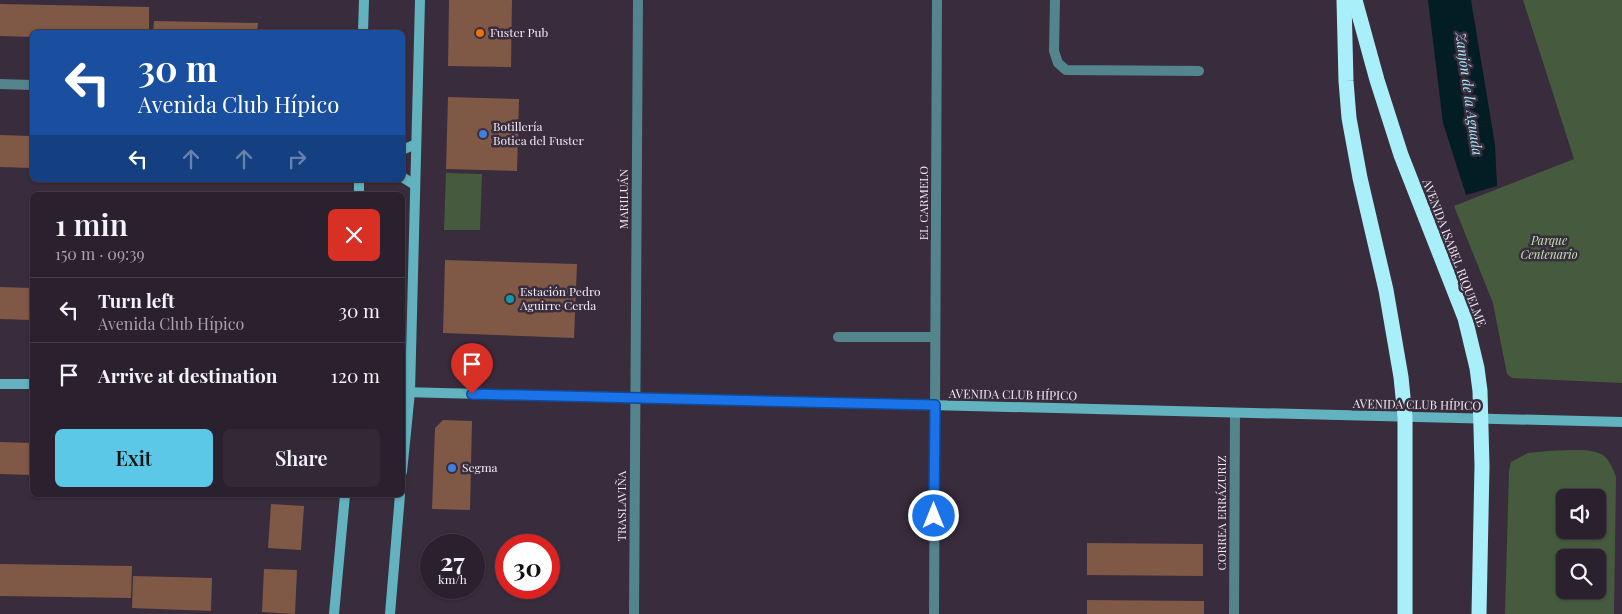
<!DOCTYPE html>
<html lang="en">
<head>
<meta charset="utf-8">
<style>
	body { margin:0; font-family:"Playfair Display",serif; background:#332936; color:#f1f3f6; height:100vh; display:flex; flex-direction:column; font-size:19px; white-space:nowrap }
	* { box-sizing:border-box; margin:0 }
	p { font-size:16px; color:#a6a3aa }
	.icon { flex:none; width:28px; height:28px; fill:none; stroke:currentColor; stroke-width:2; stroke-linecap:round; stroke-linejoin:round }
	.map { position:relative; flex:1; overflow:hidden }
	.side { position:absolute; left:30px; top:192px; width:375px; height:305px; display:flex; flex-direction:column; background:#2b212e; border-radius:8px; box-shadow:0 1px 4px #0004,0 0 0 1px #473e4a }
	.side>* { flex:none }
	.top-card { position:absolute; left:30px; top:30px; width:375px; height:152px; border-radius:8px; box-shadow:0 1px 4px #0004,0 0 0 1px #473e4a; background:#1a4fa0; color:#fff; overflow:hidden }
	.buttons { position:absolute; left:1556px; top:489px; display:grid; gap:10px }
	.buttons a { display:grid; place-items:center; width:50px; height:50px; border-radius:8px; background:#2b212e; box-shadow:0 1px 4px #0004,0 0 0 1px #473e4a; font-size:25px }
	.speed { position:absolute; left:420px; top:534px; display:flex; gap:10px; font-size:25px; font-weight:700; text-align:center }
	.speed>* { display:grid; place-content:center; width:65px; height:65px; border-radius:50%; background:#2b212e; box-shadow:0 1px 4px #0004,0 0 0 1px #473e4a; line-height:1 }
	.speed small { font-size:12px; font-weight:400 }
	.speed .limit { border:8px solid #d22; background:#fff; color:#111 }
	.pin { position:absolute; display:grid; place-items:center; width:42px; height:42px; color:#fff; margin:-51px -21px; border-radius:50% 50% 50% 0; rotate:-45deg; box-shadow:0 0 5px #0007 }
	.pin .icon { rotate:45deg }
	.me { position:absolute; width:55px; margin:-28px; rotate:0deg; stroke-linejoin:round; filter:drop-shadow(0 0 4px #0008) }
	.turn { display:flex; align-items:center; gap:18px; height:105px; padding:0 25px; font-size:22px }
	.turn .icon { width:65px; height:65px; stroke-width:2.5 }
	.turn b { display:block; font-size:35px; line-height:42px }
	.lanes { display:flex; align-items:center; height:48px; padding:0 25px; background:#0003; justify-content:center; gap:25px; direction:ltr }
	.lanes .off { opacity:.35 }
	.round { display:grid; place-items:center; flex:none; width:52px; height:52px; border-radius:8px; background:#332936 }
	.headline { display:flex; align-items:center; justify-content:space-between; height:85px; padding:0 25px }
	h1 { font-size:30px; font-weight:600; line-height:38px }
	.button { display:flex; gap:10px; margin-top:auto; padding:10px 25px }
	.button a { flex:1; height:58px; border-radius:8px; background:#5bc8e7; color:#111; font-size:20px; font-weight:600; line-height:58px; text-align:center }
	.button a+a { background:#332936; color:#f1f3f6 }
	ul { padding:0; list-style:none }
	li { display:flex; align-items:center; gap:15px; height:65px; padding:0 25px; border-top:1px solid #473e4a }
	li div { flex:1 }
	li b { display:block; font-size:19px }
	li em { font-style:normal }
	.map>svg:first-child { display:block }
	.green { fill:#465b3e; fill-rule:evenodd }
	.water { fill:#021d24 }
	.building { fill:#7f5846 }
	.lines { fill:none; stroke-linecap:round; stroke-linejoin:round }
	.lane { stroke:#54848c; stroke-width:10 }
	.street { stroke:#54848c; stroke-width:10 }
	.secondary { stroke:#62b2bf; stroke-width:10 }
	.highway { stroke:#a9effa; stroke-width:15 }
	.route-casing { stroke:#114b97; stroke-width:12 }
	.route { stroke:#1a73e8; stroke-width:9 }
	.food-dot { fill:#e8710a; stroke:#392c3d; stroke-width:2 }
	.shop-dot { fill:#3f7fe0; stroke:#392c3d; stroke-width:2 }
	.culture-dot { fill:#0f9aa8; stroke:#392c3d; stroke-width:2 }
	.labels { text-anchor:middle; stroke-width:5; stroke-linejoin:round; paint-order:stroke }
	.poi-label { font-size:12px; fill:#f4ebf6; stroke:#392c3d; text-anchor:start }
	.street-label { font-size:12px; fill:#f4ebf6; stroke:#392c3d }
	.park-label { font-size:12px; font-style:italic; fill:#bde7ae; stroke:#392c3d }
	.water-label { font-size:14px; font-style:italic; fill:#a7eafb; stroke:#392c3d }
</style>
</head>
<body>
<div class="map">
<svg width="1622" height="614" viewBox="0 0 1622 614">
	<rect width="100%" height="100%" fill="#392c3d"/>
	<g class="green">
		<path d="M1523 0H1622V383L1512 378 1507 374 1493 303 1454 206 1574 159Z"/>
		<path d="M446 173 482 174 480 230H444Z"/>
		<path d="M1548 451C1563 451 1593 447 1604 456 1610 461 1613 469 1616 477L1614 614H1505L1509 471 1511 462 1528 453ZM1565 498H1598V530H1565ZM1565 558H1598V590H1565Z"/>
	</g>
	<path class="water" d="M1428 0H1471L1495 145 1497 186 1466 195 1443 123Z"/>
	<g class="building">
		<path d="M449 0H512L511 67 448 66Z"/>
		<path d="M0 4 149 7V32H32V37L0 36Z"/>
		<path d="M154 21 258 23 257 32H153Z"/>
		<path d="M448 97 519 99 517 171 446 169Z"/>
		<path d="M0 135 32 136V168L0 167Z"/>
		<path d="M445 260 577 264 574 338 443 333Z"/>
		<path d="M0 287 32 288V320L0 319Z"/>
		<path d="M443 420 472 421 470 510 432 509 435 428Z"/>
		<path d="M0 442 32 443V475L0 474Z"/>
		<path d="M271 504 304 506 301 550 268 548Z"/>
		<path d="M1087 543 1203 544V576L1087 575Z"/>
		<path d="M0 564 132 566 131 598 0 596Z"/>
		<path d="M264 569 297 570 295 614 262 612Z"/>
		<path d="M133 576 212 578 211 611 132 608Z"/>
		<path d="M1087 600 1204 601V614H1087Z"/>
	</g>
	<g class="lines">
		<g class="lane">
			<path d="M1055 0 1054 51 1058 63 1066 70 1199 71"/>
			<path d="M838 337H935"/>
		</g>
		<g class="street">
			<path d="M0 84 32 85"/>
			<path d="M634 614 638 0"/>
			<path d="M934 614 937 0"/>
			<path d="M1234 614 1235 413"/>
		</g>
		<g class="secondary">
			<path d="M363 32 364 0"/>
			<path d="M402 150 416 144"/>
			<path d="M402 177 415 185"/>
			<path d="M359 195V180"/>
			<path d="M0 384H32"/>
			<path d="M402 392 1622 422"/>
			<path d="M402 472 410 392 420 0"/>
			<path d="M334 614 345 495"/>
			<path d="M390 614 400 495"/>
		</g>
		<g class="highway">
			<path d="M1344 0 1346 81 1349 118 1360 178 1386 290 1401 377 1405 417V614"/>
			<path d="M1355 0 1377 80 1401 155 1465 318 1477 368 1480 391 1482 466 1479 614"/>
		</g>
	</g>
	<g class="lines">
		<defs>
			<path id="route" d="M472 394 935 405 934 516"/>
		</defs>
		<use href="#route" class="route-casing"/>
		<use href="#route" class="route"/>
	</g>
	<circle class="food-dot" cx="480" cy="33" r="5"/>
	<g class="shop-dot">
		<circle cx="483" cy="134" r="5"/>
		<circle cx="452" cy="468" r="5"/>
	</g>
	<circle class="culture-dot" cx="510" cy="299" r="5"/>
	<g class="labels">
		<g class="poi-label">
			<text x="490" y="37">Fuster Pub</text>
			<text x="493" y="131">Botillería<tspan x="493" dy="14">Botica del Fuster</tspan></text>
			<text x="520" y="296">Estación Pedro<tspan x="520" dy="14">Aguirre Cerda</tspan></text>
			<text x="462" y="472">Segma</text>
		</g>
		<g class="street-label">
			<text transform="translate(624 199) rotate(-90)" y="4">MARILUÁN</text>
			<text transform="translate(924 203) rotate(-90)" y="4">EL CARMELO</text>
			<text transform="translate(1454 253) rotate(69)" y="4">AVENIDA ISABEL RIQUELME</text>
			<text transform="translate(1013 395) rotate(1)" y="4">AVENIDA CLUB HÍPICO</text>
			<text transform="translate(1417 405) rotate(1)" y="4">AVENIDA CLUB HÍPICO</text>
			<text transform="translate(622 506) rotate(-90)" y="4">TRASLAVIÑA</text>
			<text transform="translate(1222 513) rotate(-90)" y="4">CORREA ERRÁZURIZ</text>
		</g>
		<g class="park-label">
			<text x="1549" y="245">Parque<tspan x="1549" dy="14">Centenario</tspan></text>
		</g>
		<g class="water-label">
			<text transform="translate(1469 94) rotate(82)" y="5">Zanjón de la Aguada</text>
		</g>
	</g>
</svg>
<div class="buttons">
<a><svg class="icon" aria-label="sound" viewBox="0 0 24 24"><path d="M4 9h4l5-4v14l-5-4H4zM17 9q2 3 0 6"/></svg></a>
<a><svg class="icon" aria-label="search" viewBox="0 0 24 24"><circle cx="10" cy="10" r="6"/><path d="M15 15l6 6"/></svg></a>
</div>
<div class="speed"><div>27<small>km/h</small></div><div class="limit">30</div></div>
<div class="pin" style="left:472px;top:394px;background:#d93025"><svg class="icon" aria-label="arrive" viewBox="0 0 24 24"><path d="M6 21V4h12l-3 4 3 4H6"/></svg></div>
<svg class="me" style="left:934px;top:516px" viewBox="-20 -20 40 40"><circle r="17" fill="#1a73e8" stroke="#fff" stroke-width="3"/><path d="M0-11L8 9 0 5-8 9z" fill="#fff"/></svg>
<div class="top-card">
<div class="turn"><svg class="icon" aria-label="left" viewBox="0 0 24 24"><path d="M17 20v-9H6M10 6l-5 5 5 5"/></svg><div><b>30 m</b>Avenida Club Hípico</div></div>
<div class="lanes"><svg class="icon" aria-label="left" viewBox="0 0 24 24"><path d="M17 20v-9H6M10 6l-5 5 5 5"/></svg><svg class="icon off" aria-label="ahead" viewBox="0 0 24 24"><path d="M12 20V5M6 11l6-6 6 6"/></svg><svg class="icon off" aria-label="ahead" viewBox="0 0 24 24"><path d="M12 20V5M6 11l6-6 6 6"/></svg><svg class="icon off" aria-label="right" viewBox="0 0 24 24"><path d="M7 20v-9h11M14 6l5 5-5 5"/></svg></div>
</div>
<section class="side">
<div class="headline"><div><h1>1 min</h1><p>150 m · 09:39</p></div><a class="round" style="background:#d93025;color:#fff"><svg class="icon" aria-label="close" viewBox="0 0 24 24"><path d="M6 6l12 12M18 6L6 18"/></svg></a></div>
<ul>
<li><svg class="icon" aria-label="left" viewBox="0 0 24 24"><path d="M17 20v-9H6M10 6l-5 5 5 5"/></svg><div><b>Turn left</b><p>Avenida Club Hípico</p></div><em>30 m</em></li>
<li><svg class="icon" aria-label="arrive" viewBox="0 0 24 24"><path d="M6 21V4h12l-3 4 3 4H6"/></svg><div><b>Arrive at destination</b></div><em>120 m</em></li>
</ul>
<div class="button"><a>Exit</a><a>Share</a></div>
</section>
</div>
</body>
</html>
